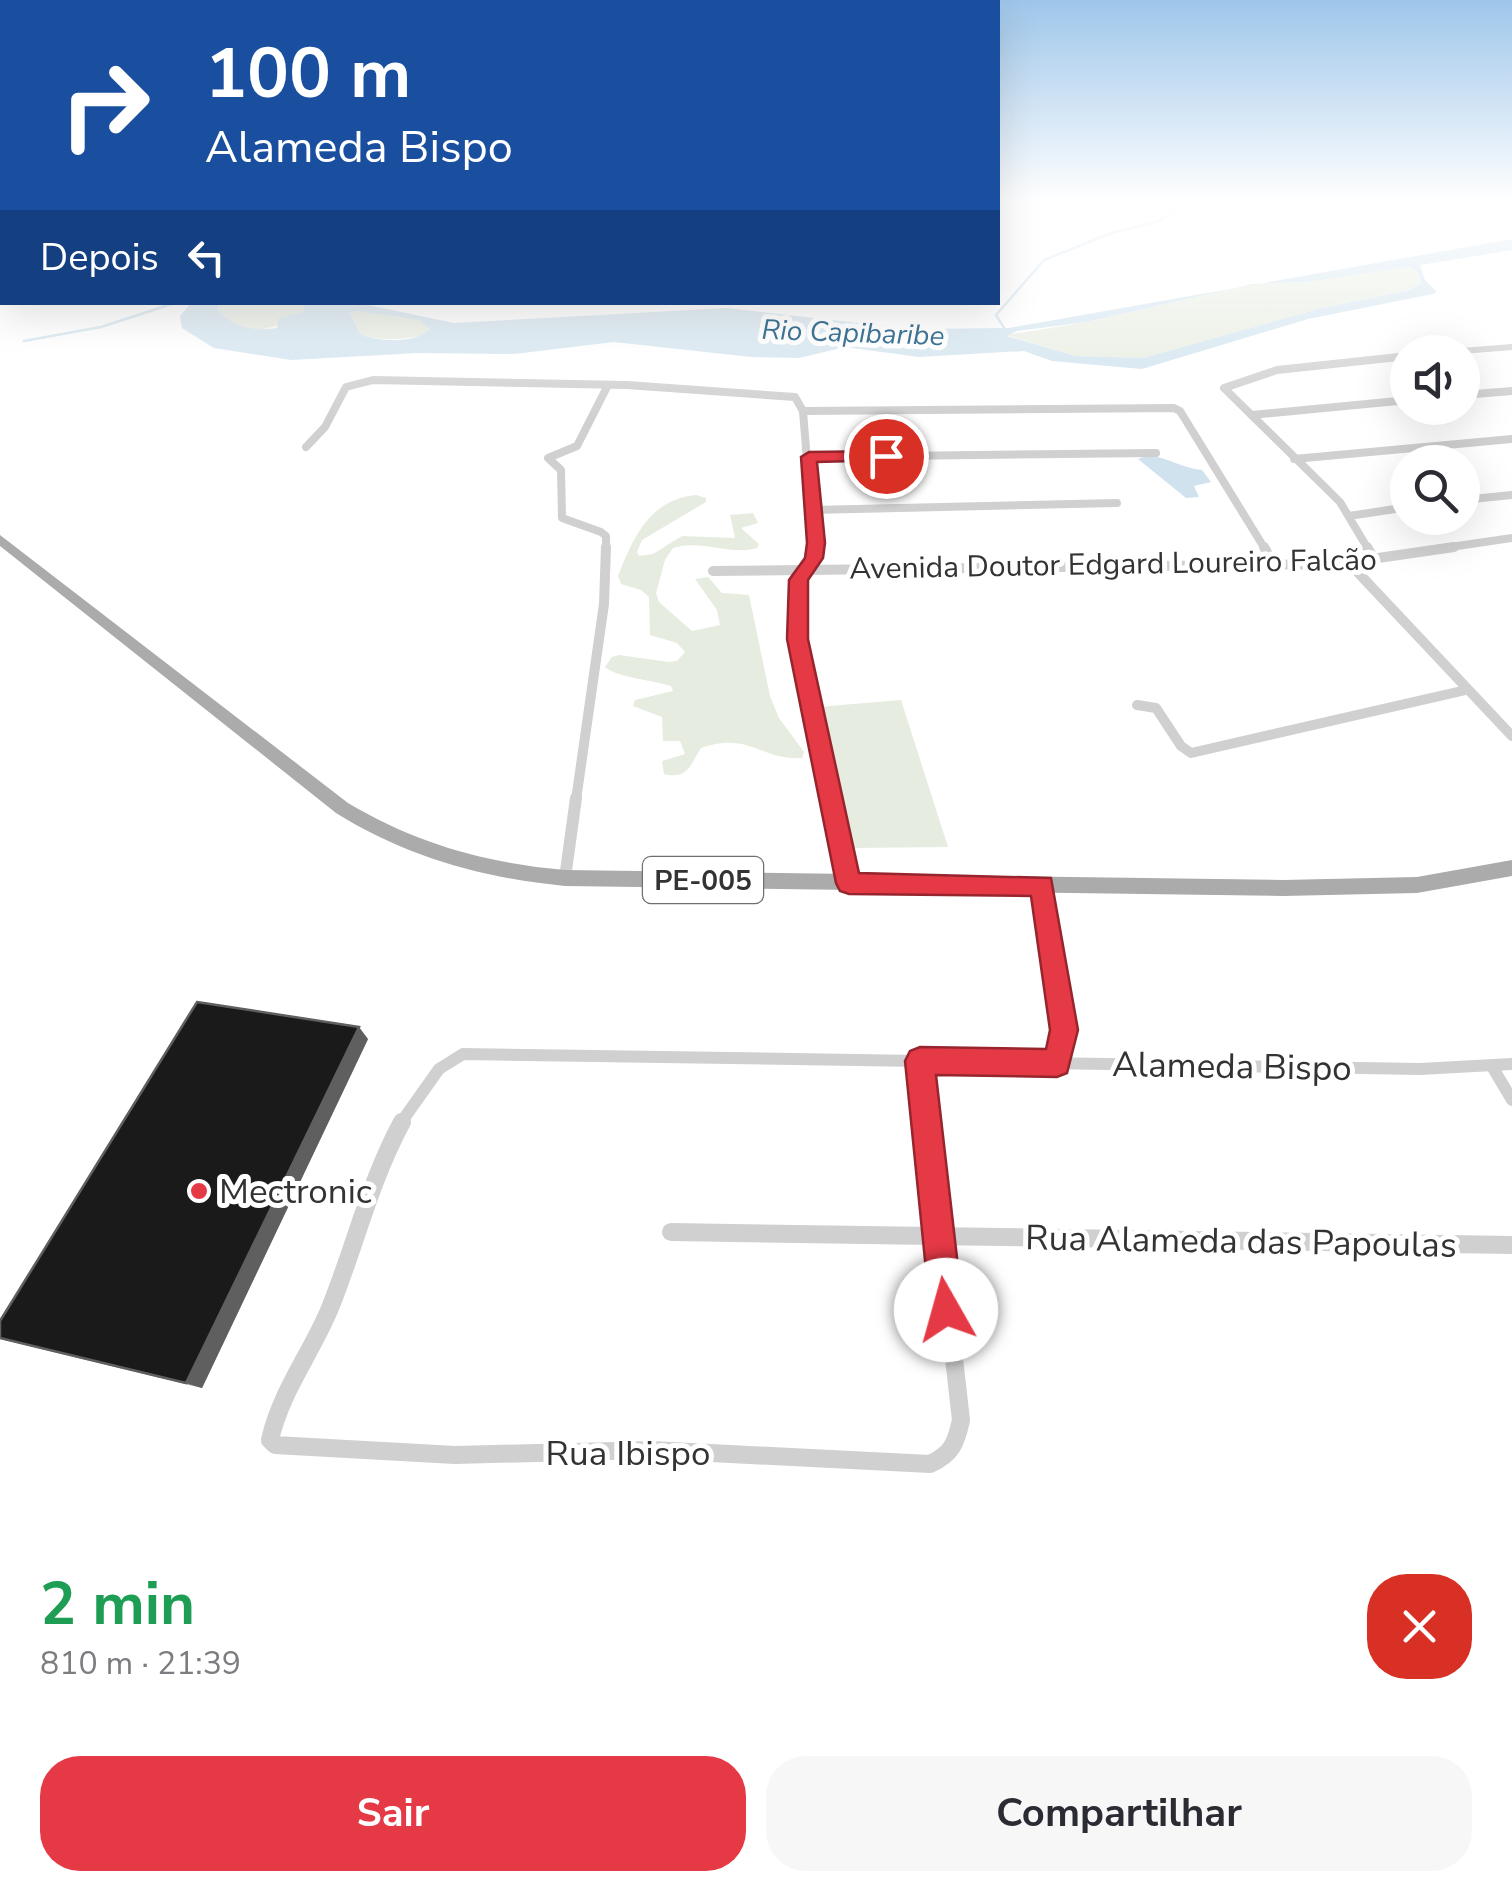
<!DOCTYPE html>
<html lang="pt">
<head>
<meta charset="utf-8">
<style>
	body { margin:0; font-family:"Nunito Sans",sans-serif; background:#f7f7f7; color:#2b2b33; height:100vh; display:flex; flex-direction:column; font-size:38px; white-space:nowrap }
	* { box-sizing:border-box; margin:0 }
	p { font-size:32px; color:#7c7c81 }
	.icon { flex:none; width:55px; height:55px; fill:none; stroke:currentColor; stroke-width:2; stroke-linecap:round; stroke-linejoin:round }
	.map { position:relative; height:1541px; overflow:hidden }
	.details { display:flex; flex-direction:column; background:#fff; flex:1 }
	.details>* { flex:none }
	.top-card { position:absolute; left:0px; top:0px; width:1000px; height:305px; box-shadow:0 10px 40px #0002; background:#1a4fa0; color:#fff; overflow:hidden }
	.tools { position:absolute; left:1390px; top:335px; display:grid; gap:20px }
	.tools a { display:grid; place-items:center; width:90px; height:90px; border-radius:50%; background:#fff; box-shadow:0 10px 40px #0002; font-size:50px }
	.pin { position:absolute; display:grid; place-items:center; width:85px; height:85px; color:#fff; margin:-42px; border:5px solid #fff; border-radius:50%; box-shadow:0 2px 10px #0007 }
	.me { position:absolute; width:110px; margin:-55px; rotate:353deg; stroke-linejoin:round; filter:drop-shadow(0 0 8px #0008) }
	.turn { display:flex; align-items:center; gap:35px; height:210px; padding:0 40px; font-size:45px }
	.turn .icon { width:130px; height:130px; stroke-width:2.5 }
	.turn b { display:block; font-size:70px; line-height:85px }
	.then { display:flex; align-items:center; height:95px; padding:0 40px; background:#0003; gap:20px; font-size:38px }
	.round { display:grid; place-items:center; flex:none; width:105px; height:105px; border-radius:40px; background:#f7f7f7 }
	.summary { display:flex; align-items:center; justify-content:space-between; height:170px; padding:0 40px }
	h1 { font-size:60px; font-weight:700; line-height:75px; color:#1e9e55 }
	.primary-button { display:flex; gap:20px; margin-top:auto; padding:20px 40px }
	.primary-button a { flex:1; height:115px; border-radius:40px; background:#e63946; color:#fff; font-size:40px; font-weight:700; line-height:115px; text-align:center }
	.primary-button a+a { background:#f7f7f7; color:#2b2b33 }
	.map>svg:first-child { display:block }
	.green { fill:#e6ecdf }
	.water { fill:#cfe2ee; fill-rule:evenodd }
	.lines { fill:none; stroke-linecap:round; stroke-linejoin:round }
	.stream { stroke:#cfe2ee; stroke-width:2.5 }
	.minor-far4 { stroke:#d0d0d0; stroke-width:6 }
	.minor-far3 { stroke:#d0d0d0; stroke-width:8 }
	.minor-far2 { stroke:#d0d0d0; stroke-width:10 }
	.minor-far1 { stroke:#d0d0d0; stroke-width:12 }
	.minor { stroke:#d0d0d0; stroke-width:18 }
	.primary { fill:#ababab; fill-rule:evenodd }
	.wall { fill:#8c8c8c }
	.shaded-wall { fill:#5f5f5f }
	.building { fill:#1a1a1a; stroke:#5f5f5f; stroke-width:2.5 }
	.route { fill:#e63946; stroke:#96252e; stroke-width:2.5 }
	.poi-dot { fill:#e63946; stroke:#fff; stroke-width:4 }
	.labels { text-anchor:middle; stroke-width:10; stroke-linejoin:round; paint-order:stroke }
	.far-water-label { font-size:28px; font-style:italic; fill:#3f7597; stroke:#fff }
	.shield { fill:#fff; stroke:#707070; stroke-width:2.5 }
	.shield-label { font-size:28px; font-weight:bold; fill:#333 }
	.street-label { font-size:30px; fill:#333; stroke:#fff }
	.near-street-label { font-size:35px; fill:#333; stroke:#fff }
	.near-poi-label { font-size:35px; fill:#333; stroke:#fff; text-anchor:start }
</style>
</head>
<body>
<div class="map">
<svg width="1512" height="1541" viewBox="0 0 1512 1541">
	<rect width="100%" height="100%" fill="#fff"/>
	<g class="green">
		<path d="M1409 267 1417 271 1422 284 1410 290 1318 309 1143 358 1076 356 1006 335 1087 322 1253 284 1307 282Z"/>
		<path d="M304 302 305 312C272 329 246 343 217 309L219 303Z"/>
		<path d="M357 311 419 320 431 329 426 335C405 339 380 342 360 334L350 313Z"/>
		<path d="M696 495 706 498V502L642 540 637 552 639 556 653 554 682 536 735 538 730 515 753 513 758 523 741 528 759 544 757 548C728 556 703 539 673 548L665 560 656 593 659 602 692 631 720 625 717 610 695 579 708 577 722 593 749 595 770 696 779 718 804 752 802 758C762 761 749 731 701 748 690 765 688 780 664 774L662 761 685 754 680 741H663L662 717 633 706 635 700 673 691 671 686C653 680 618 678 605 667L612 657 619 655 669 662 677 661 685 652 677 643 650 635 649 597 641 590 621 584 618 576C633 538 650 499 696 495Z"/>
		<path d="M901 700 948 847 850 848 817 707Z"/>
	</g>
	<g class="water">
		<path d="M1512 239V250L1420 265 1425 280 1437 292 1433 294 1308 319 1142 369 1052 361 1024 351 919 357 845 347 799 358 751 357 614 342 514 354 418 353 291 360 214 348 182 328 180 316 191 303H219L217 309C233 328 254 332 277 328L279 318 304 312V303H358L454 323 727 308 911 329 1009 328ZM1409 267 1417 271 1422 283 1410 290 1318 309 1143 358 1076 356 1007 336 1017 331 1087 322 1253 284 1307 282ZM357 311 419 320 430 329C416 344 378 342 360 334L350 313Z"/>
		<path d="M1148 455C1169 458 1182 468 1202 470L1211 482 1194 486 1199 497 1186 498 1138 459Z"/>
	</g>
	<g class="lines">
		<g class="stream">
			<path d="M1006 331 996 315 1044 260 1114 232 1160 221 1181 202"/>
			<path d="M24 341 101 327 178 302"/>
		</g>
		<g class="minor-far4">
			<path d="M1203 202H1280"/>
			<path d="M1449 352 1512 347"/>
		</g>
		<g class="minor-far3">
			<path d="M1462 395 1512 391"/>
			<path d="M803 411 1174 408 1180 411 1265 549"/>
			<path d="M1252 415 1408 400"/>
			<path d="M306 447 325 427 346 387 373 380 627 385 795 397 803 411 814 549"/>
			<path d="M809 457 1156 453"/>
			<path d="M1294 459 1512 439"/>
			<path d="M1462 500 1512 495"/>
			<path d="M812 510 1117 503"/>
			<path d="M1349 516 1408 507"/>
			<path d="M606 549V536L601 532 562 518 561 470 548 458 577 446 608 385"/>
			<path d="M1368 549 1340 502 1224 388 1277 370 1408 356"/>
			<path d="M1437 549 1512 538"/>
		</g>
		<g class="minor-far2">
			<path d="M815 547C810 559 800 569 798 582 788 648 813 736 829 800"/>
			<path d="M1264 547 1273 563"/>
			<path d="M1367 547 1374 559"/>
			<path d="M1349 563 1512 736"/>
			<path d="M713 571 1337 564 1454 547"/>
			<path d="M1137 705 1156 708 1181 746 1191 753 1466 690"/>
			<path d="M576 800 604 604 606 547"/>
		</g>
		<g class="minor-far1">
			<path d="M828 798 849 883"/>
			<path d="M565 878 576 798"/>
			<path d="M1042 886 1064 1030 1057 1063"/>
			<path d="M920 1061 1420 1069 1512 1064"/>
			<path d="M920 1061 927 1124"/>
			<path d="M1493 1068 1512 1100"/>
			<path d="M400 1124 439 1069 463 1054 920 1061"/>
		</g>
		<g class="minor">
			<path d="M402 1122C370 1181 355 1246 330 1308 312 1352 280 1393 270 1440L275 1445 455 1455 652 1450 930 1464C952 1454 956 1443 961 1420L927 1122"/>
			<path d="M671 1232 1512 1245"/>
		</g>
		<path class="primary" d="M0 535 348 803C417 844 486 863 565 870L1283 880 1417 877 1512 860V876L1417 893 1283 896 565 886C482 878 407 857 336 813L0 546Z"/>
	</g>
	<path class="wall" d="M368 1039 202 1388 0 1339V1321Z"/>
	<path class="shaded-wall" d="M359 1027 368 1039 202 1388 186 1383Z"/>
	<path class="building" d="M197 1002 359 1027 186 1383 0 1338V1321Z"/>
	<linearGradient id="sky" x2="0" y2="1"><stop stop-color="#9ec6ea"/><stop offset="0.48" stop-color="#fff"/><stop offset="1" stop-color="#fff" stop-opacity="0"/></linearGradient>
	<rect width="1512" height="418" fill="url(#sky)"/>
	<path class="route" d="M886 451 894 456 892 460 817 462 825 543 823 558 808 580V639L859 873 1051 878 1078 1030 1067 1073 1057 1077 936 1075 963 1310 959 1322 946 1327 934 1322 930 1310 905 1061 910 1051 920 1047 1046 1049 1050 1030 1031 896 849 894 840 891 836 883 787 639 789 580 805 558 807 543 801 457 809 452Z"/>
	<circle class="poi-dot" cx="199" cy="1191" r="10"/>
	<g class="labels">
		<g class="far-water-label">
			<text transform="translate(853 332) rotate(2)" y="10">Rio Capibaribe</text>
		</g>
		<rect class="shield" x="643" y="857" width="120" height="46" rx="8"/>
		<g class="shield-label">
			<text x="703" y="890">PE-005</text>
		</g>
		<g class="street-label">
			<text transform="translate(1113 564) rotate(-1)" y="10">Avenida Doutor Edgard Loureiro Falcão</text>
		</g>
		<g class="near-street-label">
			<text transform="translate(1232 1066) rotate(1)" y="12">Alameda Bispo</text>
			<text transform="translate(1241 1241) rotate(1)" y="12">Rua Alameda das Papoulas</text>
			<text x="628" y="1465">Rua Ibispo</text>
		</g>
		<g class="near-poi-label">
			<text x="219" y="1203">Mectronic</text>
		</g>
	</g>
</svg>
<div class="tools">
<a><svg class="icon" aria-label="sound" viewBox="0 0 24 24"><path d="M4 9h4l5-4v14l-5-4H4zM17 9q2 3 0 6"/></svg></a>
<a><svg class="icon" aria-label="search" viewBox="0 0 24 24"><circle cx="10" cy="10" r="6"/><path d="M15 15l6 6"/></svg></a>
</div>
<div class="pin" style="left:886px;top:456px;background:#d93025"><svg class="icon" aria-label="arrive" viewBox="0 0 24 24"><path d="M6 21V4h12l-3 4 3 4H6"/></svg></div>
<svg class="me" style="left:946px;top:1310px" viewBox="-20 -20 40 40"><circle r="19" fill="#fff"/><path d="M0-13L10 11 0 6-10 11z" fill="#e63946"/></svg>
<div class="top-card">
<div class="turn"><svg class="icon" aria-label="right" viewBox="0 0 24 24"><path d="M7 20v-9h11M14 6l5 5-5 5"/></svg><div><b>100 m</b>Alameda Bispo</div></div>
<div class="then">Depois<svg class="icon" aria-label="left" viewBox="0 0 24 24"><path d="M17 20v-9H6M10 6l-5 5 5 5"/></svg></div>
</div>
</div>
<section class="details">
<div class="summary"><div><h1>2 min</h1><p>810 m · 21:39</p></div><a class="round" style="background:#d93025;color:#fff"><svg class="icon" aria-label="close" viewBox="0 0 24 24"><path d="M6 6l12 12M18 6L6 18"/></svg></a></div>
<div class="primary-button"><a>Sair</a><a>Compartilhar</a></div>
</section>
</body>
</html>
